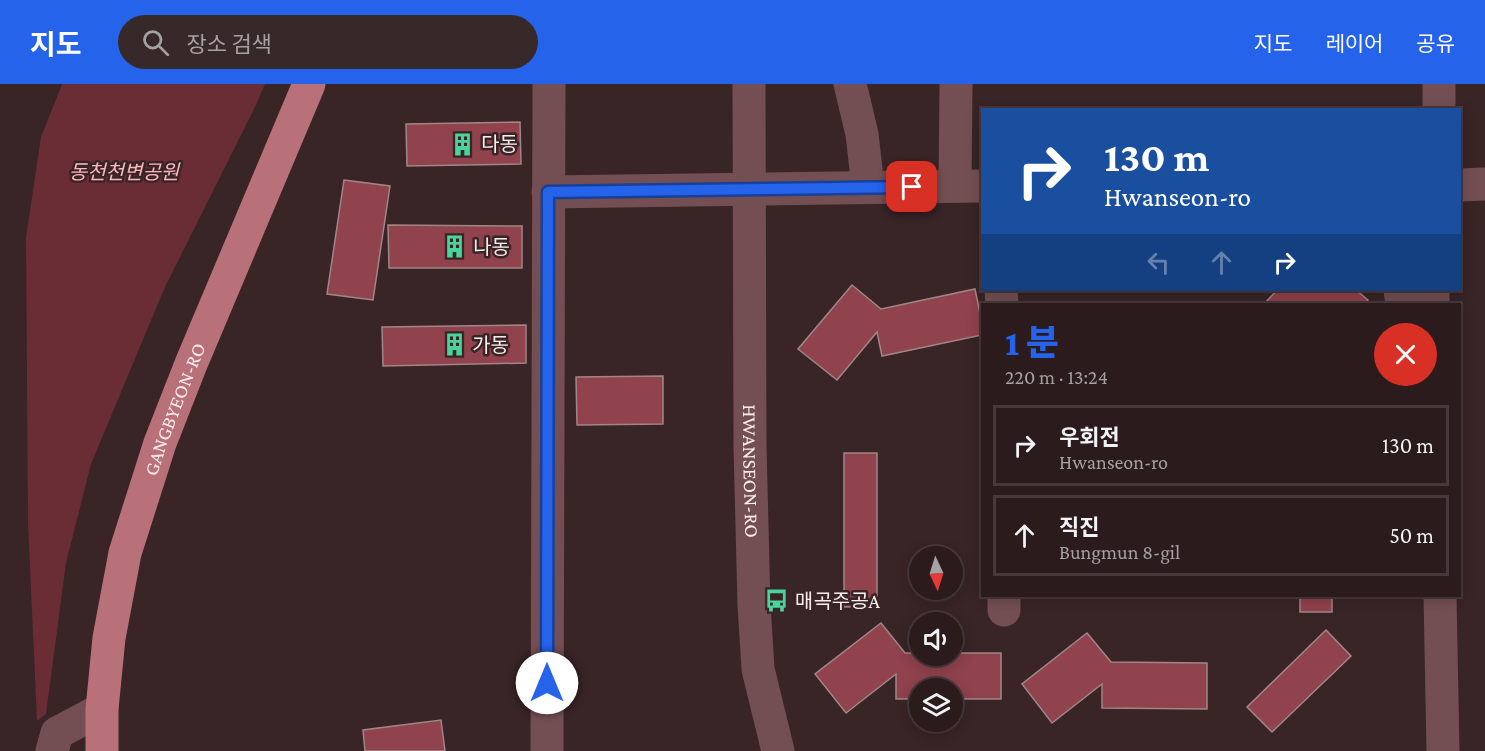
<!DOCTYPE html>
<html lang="ko">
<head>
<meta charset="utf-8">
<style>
	body { margin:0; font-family:"Crimson Pro","Noto Sans KR",serif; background:#372829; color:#f1f3f6; height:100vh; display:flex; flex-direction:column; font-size:22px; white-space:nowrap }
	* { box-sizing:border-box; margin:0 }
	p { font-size:20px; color:#a6a1a3 }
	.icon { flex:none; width:33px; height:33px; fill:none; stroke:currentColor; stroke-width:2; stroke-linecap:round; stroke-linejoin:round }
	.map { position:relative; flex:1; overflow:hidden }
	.sheet { position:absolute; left:981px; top:219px; width:480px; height:294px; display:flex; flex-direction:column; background:#2b1b1c; border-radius:0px; box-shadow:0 3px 15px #0003,0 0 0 2px #47393b }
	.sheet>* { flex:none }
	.banner { position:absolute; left:981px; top:24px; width:480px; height:183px; border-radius:0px; box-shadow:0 3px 15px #0003,0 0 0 2px #47393b; background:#1a4fa0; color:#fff; overflow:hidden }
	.needle { width:39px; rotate:176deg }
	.buttons { position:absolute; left:909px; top:462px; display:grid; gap:12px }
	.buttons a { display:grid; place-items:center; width:54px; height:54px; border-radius:50%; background:#2b1b1c; box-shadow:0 3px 15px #0003,0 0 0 2px #47393b; font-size:30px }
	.pin { position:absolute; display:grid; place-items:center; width:51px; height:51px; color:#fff; margin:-26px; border-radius:12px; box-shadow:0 3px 9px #0006 }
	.me { position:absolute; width:66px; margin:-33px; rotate:0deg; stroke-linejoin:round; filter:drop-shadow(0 0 4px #0008) }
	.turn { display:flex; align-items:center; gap:21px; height:126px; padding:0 24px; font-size:27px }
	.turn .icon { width:78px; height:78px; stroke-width:2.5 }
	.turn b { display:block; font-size:42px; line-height:51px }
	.lanes { display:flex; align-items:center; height:57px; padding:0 24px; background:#0003; justify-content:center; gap:30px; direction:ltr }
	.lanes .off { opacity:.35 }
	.round { display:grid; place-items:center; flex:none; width:63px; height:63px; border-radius:32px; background:#372829 }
	.head { display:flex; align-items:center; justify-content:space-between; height:102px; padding:0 24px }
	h1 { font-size:36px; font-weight:800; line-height:45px; color:#2563eb }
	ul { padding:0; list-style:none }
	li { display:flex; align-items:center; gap:18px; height:81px; margin:0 12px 9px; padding:0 12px; border:3px solid #47393b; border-radius:0px }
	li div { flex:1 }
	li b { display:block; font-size:22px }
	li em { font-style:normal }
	header { display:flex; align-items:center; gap:36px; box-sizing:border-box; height:84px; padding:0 30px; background:#2563eb; color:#fff }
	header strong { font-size:28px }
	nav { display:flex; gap:33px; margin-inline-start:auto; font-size:21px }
	.search { width:420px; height:54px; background:#372829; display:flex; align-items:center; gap:15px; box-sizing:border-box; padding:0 21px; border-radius:33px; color:#a6a1a3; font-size:22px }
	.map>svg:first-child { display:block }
	.green { fill:#6a2c35 }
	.building { fill:#90424d; stroke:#a08688; stroke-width:1.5 }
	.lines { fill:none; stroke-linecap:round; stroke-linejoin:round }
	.minor { stroke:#734f53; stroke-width:33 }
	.major { stroke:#b97179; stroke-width:33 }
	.route-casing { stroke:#184099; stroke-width:15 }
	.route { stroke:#2563eb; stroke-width:10 }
	.labels { text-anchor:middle; stroke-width:5; stroke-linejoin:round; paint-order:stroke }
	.poi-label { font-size:20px; fill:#fbeced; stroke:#392426; text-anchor:start }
	.park-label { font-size:20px; font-style:italic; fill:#feb7be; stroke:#392426 }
	.street-label { font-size:20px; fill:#fbeced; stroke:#392426 }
</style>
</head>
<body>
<header>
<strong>지도</strong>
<div class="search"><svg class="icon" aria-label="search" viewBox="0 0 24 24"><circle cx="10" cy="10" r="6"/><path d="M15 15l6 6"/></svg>장소 검색</div>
<nav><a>지도</a><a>레이어</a><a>공유</a></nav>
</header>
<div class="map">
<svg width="1485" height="667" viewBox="0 0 1485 667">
	<rect width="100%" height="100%" fill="#392426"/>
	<path class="green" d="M62 0H265L256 21 165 203 91 380 66 479 46 630 37 637 28 440 26 153 41 53Z"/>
	<g class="building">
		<path d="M520 38 521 80 407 82 406 40Z"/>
		<path d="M344 96 390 102 373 216 327 210Z"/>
		<path d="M388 141 522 142V184H389Z"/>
		<path d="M852 201 881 225 975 205 982 239V251L882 272 877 248 837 296 798 265Z"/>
		<path d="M1277 206H1356L1368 216 1365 220H1264Z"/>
		<path d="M526 241V279L383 282 382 243Z"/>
		<path d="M663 292V340L577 341 576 293Z"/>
		<path d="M844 369H877V522L844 523Z"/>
		<rect x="1300" y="512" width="32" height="16"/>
		<path d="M881 539 905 569H920V572H952V569H1001V615H952V604H920V615H896V590L846 629 815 590Z"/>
		<path d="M1326 546 1351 572 1272 648 1247 623Z"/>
		<path d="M1087 549 1111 578 1207 579V625L1102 624V600L1052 639 1022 600Z"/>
		<path d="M441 636 445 667H365L363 646Z"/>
	</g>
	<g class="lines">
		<g class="minor">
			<path id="s1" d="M749 0 750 362 754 521 758 585 778 667"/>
			<path d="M850 0 862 50 868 103"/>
			<path d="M1439 0V26"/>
			<path d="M1460 101 1485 100"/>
			<path d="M955 102 956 0"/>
			<path d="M548 108 982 102"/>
			<path d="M1001 206 1002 220"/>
			<path d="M1400 206 1402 220"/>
			<path d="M1433 206V220"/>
			<path d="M1004 512V526"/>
			<path d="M1440 512 1443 667"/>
			<path d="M52 667 57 649 102 625"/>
			<path d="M547 667 549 0"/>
		</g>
		<path class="major" id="s2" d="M102 667V625L109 554 125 469 160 359 191 280 309 0"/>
	</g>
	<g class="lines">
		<defs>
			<path id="route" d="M547 599 548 108 912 103"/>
		</defs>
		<use href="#route" class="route-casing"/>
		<use href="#route" class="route"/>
	</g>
	<defs>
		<symbol id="building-bare" viewBox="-9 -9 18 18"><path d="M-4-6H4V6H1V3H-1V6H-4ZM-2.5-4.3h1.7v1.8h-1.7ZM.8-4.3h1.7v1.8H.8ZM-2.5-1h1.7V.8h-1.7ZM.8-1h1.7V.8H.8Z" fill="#49d49c" stroke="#392426" stroke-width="2.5" paint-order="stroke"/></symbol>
		<symbol id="bus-bare" viewBox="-9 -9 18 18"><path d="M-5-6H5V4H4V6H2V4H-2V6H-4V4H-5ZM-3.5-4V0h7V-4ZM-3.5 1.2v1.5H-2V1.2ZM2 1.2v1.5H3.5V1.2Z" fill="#49d49c" stroke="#392426" stroke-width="2.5" paint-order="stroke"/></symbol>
	</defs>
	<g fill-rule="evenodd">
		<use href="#building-bare" x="446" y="44" width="33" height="33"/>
		<use href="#building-bare" x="438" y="146" width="33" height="33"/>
		<use href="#building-bare" x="438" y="244" width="33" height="33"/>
		<use href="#bus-bare" x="760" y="500" width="33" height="33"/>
	</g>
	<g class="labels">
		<g class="poi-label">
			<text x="481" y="67">다동</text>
			<text x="473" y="170">나동</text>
			<text x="472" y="268">가동</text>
			<text x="795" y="524">매곡주공A</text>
		</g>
		<g class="park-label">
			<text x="124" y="95">동천천변공원</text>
		</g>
		<g class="street-label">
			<text dy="7" stroke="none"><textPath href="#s2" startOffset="352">GANGBYEON-RO</textPath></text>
			<text dy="7" stroke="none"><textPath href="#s1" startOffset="387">HWANSEON-RO</textPath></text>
		</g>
	</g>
</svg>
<div class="buttons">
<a><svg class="needle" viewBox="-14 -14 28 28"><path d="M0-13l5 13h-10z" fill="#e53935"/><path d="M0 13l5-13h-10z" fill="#a6a1a3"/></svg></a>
<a><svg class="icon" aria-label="sound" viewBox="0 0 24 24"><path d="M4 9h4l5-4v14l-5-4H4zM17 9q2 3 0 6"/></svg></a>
<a><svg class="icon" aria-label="layers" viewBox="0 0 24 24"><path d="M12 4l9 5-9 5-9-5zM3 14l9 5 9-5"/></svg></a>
</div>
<div class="pin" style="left:912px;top:103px;background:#d93025"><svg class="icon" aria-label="arrive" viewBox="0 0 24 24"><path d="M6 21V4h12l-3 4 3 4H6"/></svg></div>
<svg class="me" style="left:547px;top:599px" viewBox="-20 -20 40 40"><circle r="19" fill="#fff"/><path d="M0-13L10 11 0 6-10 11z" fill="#2563eb"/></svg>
<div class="banner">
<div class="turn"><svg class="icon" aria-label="right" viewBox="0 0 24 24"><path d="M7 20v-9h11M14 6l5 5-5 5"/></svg><div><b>130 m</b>Hwanseon-ro</div></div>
<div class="lanes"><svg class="icon off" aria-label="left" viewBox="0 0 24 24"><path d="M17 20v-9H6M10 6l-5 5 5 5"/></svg><svg class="icon off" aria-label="ahead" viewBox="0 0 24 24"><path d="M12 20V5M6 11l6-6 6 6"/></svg><svg class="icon" aria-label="right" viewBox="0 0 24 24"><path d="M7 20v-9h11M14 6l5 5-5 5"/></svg></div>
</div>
<section class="sheet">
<div class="head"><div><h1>1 분</h1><p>220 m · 13:24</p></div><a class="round" style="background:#d93025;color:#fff"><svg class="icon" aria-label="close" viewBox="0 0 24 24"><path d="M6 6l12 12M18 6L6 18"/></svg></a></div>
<ul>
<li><svg class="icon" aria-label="right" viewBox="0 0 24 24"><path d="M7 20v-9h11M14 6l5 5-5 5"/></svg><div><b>우회전</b><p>Hwanseon-ro</p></div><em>130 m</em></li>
<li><svg class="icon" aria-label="ahead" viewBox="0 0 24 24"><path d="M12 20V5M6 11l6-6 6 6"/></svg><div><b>직진</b><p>Bungmun 8-gil</p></div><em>50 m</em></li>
</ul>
</section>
</div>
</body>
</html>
